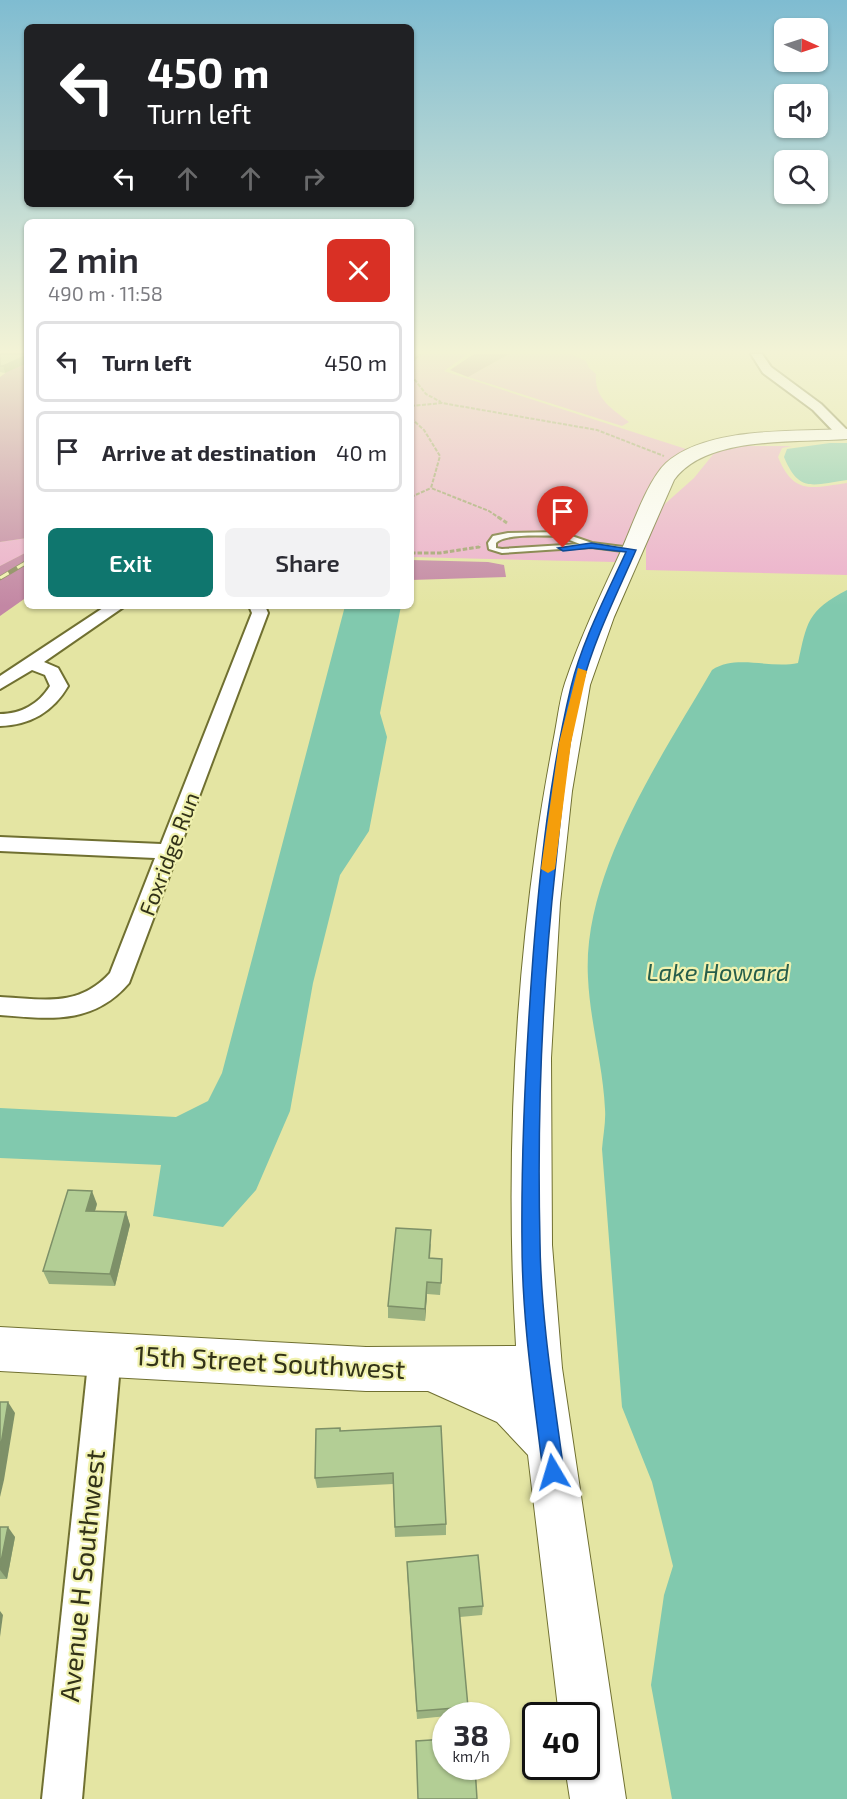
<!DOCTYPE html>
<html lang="en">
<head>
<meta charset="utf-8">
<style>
	body { margin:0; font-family:"Exo 2",sans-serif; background:#f2f2f3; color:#2b2b33; height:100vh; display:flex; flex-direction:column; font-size:22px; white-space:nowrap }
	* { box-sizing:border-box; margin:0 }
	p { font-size:20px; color:#7c7c81 }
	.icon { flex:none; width:33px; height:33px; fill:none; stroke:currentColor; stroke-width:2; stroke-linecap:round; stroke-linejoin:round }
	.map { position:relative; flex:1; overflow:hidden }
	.sheet { position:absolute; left:24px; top:219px; width:390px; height:390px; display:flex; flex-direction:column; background:#fff; border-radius:9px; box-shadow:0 2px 4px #0004 }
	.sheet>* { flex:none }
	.top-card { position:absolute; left:24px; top:24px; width:390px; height:183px; border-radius:9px; box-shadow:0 2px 4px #0004; background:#202124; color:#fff; overflow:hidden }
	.needle { width:39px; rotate:93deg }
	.controls { position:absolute; left:774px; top:18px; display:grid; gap:12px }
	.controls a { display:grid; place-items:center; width:54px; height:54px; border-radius:9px; background:#fff; box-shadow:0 2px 4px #0004; font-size:30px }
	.speed { position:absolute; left:432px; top:1702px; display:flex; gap:12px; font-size:30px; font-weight:700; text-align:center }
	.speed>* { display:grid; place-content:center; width:78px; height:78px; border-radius:50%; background:#fff; box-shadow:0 2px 4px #0004; line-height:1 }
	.speed small { font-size:15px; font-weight:400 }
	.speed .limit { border:3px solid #111; border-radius:9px; background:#fff; color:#111 }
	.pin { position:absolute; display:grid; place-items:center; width:51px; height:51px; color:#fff; margin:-62px -26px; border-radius:50% 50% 50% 0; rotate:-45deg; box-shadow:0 0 6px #0007 }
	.pin .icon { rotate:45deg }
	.me { position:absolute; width:66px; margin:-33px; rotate:353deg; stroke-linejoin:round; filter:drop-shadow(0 0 4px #0008) }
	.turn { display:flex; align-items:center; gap:21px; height:126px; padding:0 24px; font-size:27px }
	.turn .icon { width:78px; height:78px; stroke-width:2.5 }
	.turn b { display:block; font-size:42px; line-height:51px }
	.lanes { display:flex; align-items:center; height:57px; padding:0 24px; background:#0003; justify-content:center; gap:30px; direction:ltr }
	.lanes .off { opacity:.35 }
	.round { display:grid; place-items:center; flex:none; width:63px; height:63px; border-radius:9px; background:#f2f2f3 }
	.head { display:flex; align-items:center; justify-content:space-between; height:102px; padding:0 24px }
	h1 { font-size:36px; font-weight:600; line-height:45px }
	.primary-button { display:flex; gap:12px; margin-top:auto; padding:12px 24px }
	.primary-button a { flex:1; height:69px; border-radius:9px; background:#0f766e; color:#fff; font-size:24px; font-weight:600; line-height:69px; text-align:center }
	.primary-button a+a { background:#f2f2f3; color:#2b2b33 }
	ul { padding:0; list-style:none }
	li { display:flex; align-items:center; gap:18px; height:81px; margin:0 12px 9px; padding:0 12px; border:3px solid #e1e1e2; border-radius:9px }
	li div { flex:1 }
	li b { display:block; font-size:22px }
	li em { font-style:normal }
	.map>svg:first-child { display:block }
	.green { fill:#ecaecc }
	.forest { fill:#c387a4 }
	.water { fill:#81c9ae }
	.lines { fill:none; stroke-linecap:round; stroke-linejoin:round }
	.lane-casing { stroke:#707031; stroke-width:4 }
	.street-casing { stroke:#707031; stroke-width:4 }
	.secondary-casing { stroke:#707031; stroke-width:2 }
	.path-far1 { stroke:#9e9f6d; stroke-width:2; stroke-dasharray:4 1.5; stroke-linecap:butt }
	.path { stroke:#9e9f6d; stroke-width:3; stroke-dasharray:4.5 2; stroke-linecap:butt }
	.lane { fill:#fff; fill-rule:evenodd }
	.street { fill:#fff; fill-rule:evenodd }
	.secondary { fill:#fff; fill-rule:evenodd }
	.rail-casing { stroke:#8a8a5d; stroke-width:4.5 }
	.rail { stroke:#f1f2b0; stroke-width:3; stroke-dasharray:10; stroke-linecap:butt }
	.wall { fill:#9ab180 }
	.shaded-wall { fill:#7d9068 }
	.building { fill:#b3ce95; stroke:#7d9068; stroke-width:1.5 }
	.route { fill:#1a73e8; stroke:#114b97; stroke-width:1.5 }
	.slow { fill:#f59e0b }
	.labels { text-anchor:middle; stroke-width:4.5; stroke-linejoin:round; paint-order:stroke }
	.street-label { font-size:22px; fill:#323218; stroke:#f1f2b0 }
	.water-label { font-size:24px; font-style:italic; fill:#265e4b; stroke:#f1f2b0 }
	.near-street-label { font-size:27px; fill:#323218; stroke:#f1f2b0 }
</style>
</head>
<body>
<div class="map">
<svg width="847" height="1799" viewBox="0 0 847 1799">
	<rect width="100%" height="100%" fill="#e4e5a3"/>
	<g class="green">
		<path d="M411 354H468L444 371 686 449 654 477 615 562 411 557Z"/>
		<path d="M509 354H570L586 361 589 368 596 374C594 398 611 408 629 422L622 426 468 377Z"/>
		<path d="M726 446H792L782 448 778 457C794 495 810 488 847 483V575L646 570V547L658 510 694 478 719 447Z"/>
		<path d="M27 538V552L0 566V542Z"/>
	</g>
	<g class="forest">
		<path d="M474 354H509L468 377 450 370Z"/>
		<path d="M27 357V538L0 542V377Z"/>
		<path d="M27 552V597L0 616V566Z"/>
		<path d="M411 560 488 562 504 565 506 577 411 580Z"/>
	</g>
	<g class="water">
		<path d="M830 443H847V480C812 485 799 493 784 457L787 449Z"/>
		<path d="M847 590V1799H672L651 1685 664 1595 673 1566 652 1482 622 1407 602 1149C603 1136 606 1122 605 1109 603 1065 590 1022 588 978 582 873 661 758 712 670 736 654 770 669 798 663 807 622 807 611 847 590Z"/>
		<path d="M345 606H401L380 713 387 737 369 831 340 875 313 983 290 1111 256 1190 223 1227 153 1216 161 1165 0 1158V1108L176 1117 208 1101 222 1073Z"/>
	</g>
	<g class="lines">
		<defs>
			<path id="lane" d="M560 532 592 543 631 548 635 550 631 552 591 547 502 553 489 549 488 543 493 536 508 533ZM559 536 580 544 502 549 496 548V543C505 533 545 536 559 536Z"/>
			<g id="street">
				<path d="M751 354H762L771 367 821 404 847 430V437H839L813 410 763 373Z"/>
				<path d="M106 606H125L44 662 58 668 68 686C53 712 30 725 0 726V714C21 714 39 704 50 686L45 675 32 670 0 689V676Z"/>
				<path d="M249 606H265L268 613 129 983C93 1025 50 1019 0 1015V997C43 999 78 1008 110 973L155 858 0 851V837L161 844 252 613Z"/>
				<path d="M105 1339 116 1343 121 1354 82 1799H42L89 1354 94 1343Z"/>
			</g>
			<path id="secondary" d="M847 429V439C797 443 706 435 674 480L614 617 590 685 572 791 560 903 551 1058 552 1245 562 1368 626 1799H570L565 1767H586V1716H559L528 1455 497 1422 428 1391H366L0 1371V1327L366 1347 516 1346C506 1179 513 1011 536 846 541 807 548 770 555 732 558 716 560 698 565 683 580 638 601 594 621 551 632 527 647 481 666 463 707 426 794 432 847 429Z"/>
		</defs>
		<use href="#lane" class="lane-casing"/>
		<use href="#street" class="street-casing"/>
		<use href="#secondary" class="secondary-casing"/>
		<g class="path-far1">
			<path d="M411 362 421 354"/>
			<path d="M411 375 426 394 441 402"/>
			<path d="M411 406 442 403 597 430 664 456"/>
			<path d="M411 418 424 430 440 456 431 488 489 511 501 519"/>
			<path d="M411 497 431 488"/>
		</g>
		<g class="path">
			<path d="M498 517 507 523"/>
			<path d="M411 553H440L479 547 480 544"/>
		</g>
		<use href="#lane" class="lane"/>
		<use href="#street" class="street"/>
		<use href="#secondary" class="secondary"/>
		<defs>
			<path id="rail" d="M0 578 27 562"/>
		</defs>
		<use href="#rail" class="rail-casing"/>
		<use href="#rail" class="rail"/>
	</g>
	<g class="wall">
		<path d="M0 354 5 373 0 372Z"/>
		<path d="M97 1204 95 1211 126 1212 130 1225 115 1286 49 1284 43 1271Z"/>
		<path d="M431 1243 430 1258 442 1271 440 1295 427 1294 425 1321 388 1318V1306Z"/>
		<path d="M441 1426 446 1524V1535L395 1537 393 1484 317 1488 315 1478 340 1428 341 1431Z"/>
		<path d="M0 1527 15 1537 7 1579H0Z"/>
		<path d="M407 1571 483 1606 482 1615 460 1617 468 1707 467 1714 417 1719Z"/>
	</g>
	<g class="shaded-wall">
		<path d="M27 355V363L5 373 3 366Z"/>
		<path d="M92 1191 97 1204 91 1224 86 1211Z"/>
		<path d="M126 1212 130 1225 115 1286 110 1274Z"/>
		<path d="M427 1282V1294L425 1321V1309Z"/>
		<path d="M8 1402 15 1413 4 1480 0 1497V1451Z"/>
		<path d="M8 1527 15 1537 7 1579 0 1570V1566Z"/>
		<path d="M0 1611 3 1615 0 1637Z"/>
	</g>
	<g class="building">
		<path d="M0 354H27V355L3 366H0Z"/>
		<path d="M68 1190 92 1191 86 1211 126 1212 110 1274 43 1271Z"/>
		<path d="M396 1228 431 1230 429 1258 442 1259 441 1283 427 1282 425 1309 388 1306Z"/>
		<path d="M0 1402H8L0 1451Z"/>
		<path d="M441 1426 446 1524 395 1527 393 1473 315 1478 316 1429 340 1428V1431Z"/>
		<path d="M0 1527H8L0 1566Z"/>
		<path d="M478 1555 483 1606 459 1608 468 1707 417 1711 407 1562Z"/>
		<path d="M446 1739V1767H475L477 1799H418L416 1741Z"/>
	</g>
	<linearGradient id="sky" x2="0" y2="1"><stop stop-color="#7fbcd1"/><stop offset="0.58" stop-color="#f3f3d6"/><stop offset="1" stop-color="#f3f3d6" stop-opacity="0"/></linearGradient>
	<rect width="847" height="606" fill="url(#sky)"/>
	<path class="route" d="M591 543 636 550C617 594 594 639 582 686 567 743 562 804 556 862 542 988 537 1116 540 1243 541 1320 554 1397 564 1472L561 1480 553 1483 546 1480 543 1472C534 1397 522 1320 522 1243 521 1148 526 1052 533 957 540 867 550 775 571 687 582 641 606 596 626 552L591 548 563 551 558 548Z"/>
	<path class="slow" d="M578 668 587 671 571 743 555 869 548 873 541 869 559 743Z"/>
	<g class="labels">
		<g class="street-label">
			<text transform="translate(169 854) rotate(-69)" y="8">Foxridge Run</text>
		</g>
		<g class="water-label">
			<text x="718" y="981">Lake Howard</text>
		</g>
		<g class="near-street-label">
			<text transform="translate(270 1363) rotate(3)" y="9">15th Street Southwest</text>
			<text transform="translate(83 1576) rotate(-84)" y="9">Avenue H Southwest</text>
		</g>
	</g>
</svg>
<div class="controls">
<a><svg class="needle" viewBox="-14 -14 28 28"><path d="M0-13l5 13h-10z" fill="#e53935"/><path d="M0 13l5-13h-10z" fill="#7c7c81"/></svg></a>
<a><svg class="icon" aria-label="sound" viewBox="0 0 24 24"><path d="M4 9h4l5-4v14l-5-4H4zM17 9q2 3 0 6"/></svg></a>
<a><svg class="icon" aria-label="search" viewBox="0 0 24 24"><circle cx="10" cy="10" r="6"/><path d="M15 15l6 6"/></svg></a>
</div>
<div class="speed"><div>38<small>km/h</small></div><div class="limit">40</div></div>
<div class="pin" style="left:563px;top:548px;background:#d93025"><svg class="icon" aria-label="arrive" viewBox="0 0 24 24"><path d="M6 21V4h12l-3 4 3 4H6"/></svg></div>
<svg class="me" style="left:553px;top:1472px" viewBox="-20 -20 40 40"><path d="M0-17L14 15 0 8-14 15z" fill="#1a73e8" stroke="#fff" stroke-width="4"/></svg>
<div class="top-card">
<div class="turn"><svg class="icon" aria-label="left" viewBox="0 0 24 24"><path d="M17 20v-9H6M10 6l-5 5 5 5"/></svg><div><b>450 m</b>Turn left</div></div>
<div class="lanes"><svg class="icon" aria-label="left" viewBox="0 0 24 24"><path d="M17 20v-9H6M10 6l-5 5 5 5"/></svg><svg class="icon off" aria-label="ahead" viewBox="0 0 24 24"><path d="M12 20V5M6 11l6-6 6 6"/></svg><svg class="icon off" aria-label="ahead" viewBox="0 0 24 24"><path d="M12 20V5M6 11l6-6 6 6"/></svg><svg class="icon off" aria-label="right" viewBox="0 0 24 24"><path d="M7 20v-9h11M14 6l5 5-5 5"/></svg></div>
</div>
<section class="sheet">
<div class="head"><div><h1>2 min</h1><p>490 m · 11:58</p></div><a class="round" style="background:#d93025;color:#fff"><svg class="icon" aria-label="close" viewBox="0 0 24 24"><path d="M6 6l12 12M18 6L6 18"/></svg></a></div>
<ul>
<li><svg class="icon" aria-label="left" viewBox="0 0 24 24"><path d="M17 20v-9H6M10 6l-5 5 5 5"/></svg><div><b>Turn left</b></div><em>450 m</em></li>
<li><svg class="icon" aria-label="arrive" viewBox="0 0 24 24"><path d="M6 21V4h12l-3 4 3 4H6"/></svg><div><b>Arrive at destination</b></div><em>40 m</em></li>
</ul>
<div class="primary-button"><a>Exit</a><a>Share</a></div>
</section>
</div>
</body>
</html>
